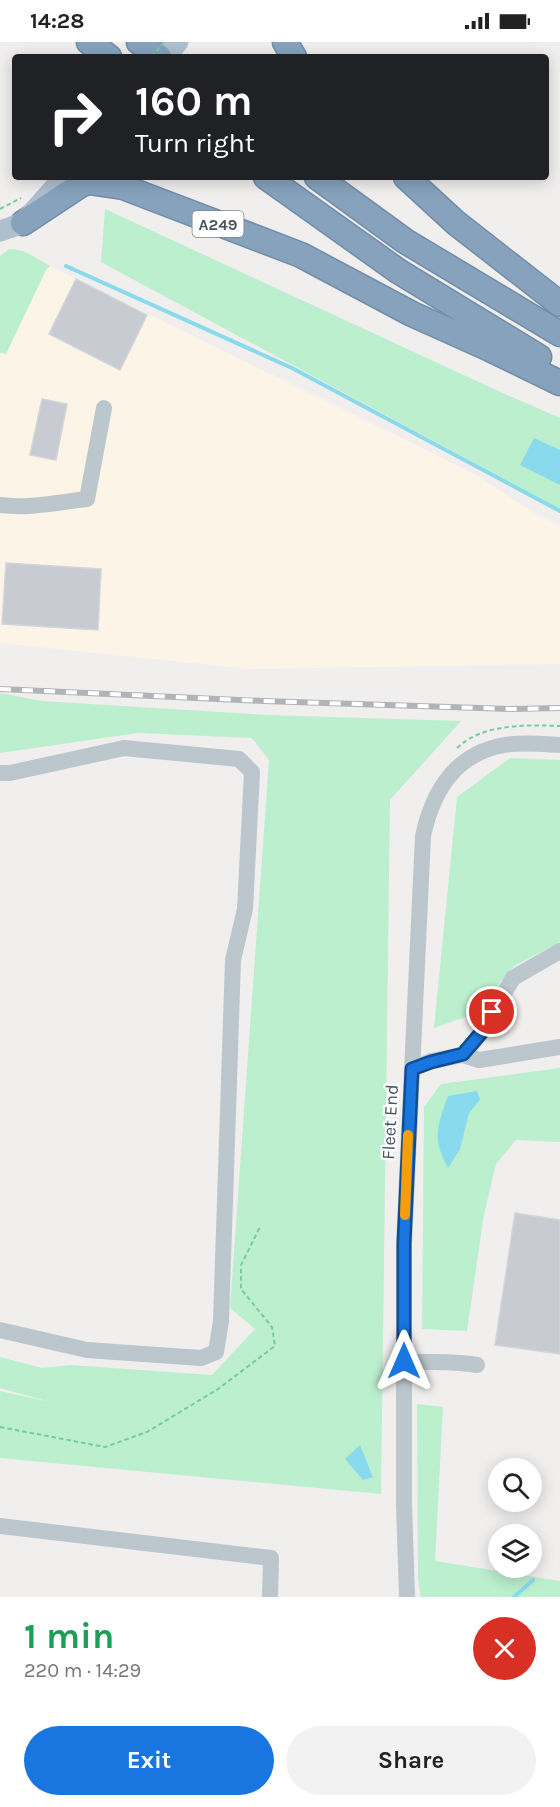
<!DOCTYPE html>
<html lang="en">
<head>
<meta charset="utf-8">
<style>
	body { margin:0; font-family:Karla,sans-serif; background:#f2f2f2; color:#222; height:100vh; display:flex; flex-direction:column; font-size:22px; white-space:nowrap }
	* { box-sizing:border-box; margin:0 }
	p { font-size:20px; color:#767676 }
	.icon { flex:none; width:33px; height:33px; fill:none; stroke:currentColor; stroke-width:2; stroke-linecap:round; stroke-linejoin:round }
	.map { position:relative; height:1555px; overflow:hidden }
	.details { display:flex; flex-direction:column; background:#fff; flex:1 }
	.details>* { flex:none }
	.guide { position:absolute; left:12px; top:12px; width:537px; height:126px; border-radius:6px; box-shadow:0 3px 15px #0003; background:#202124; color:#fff; overflow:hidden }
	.buttons { position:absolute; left:488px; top:1416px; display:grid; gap:12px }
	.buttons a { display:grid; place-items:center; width:54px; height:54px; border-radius:50%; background:#fff; box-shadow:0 3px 15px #0003; font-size:30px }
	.pin { position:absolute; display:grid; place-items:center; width:51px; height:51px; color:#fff; margin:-26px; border:3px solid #fff; border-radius:50%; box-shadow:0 2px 6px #0007 }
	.me { position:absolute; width:66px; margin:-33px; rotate:0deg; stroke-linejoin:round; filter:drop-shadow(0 0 4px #0008) }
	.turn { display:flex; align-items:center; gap:21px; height:126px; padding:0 24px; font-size:27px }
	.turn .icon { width:78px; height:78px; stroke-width:2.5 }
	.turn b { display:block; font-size:42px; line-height:51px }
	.round { display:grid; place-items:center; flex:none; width:63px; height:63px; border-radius:32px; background:#f2f2f2 }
	.overview { display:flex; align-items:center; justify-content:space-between; height:102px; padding:0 24px }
	h1 { font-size:36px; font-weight:700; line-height:45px; color:#1e9e55 }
	.action { display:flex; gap:12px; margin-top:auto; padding:12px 24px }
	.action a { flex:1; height:69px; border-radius:36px; background:#1976e0; color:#fff; font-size:24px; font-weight:700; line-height:69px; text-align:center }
	.action a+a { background:#f2f2f2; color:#222 }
	.status { display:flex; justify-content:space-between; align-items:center; height:42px; padding:0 30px; background:#fff; direction:ltr }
	.status svg { height:16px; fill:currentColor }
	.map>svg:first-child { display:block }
	.commercial { fill:#fcf5e7 }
	.green { fill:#bcefce; fill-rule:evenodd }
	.water { fill:#89daec }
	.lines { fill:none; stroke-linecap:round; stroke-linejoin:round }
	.stream { stroke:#89daec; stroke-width:4 }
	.building { fill:#c8cbd1; stroke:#d2d5da; stroke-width:1.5 }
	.highway-casing { stroke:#718da9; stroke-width:27 }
	.path { stroke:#74cd9e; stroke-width:2; stroke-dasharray:4.5 3; stroke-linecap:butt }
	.minor { stroke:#bcc6cd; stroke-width:16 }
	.major { stroke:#aebfcd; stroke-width:21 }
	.highway { stroke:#86a2bd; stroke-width:24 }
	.rail-casing { stroke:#b0b4b9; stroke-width:6 }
	.rail { stroke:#fff; stroke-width:4; stroke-dasharray:11; stroke-linecap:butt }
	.path-bridge { stroke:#74cd9e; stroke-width:2; stroke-dasharray:4.5 3; stroke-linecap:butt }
	.route-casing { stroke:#104d92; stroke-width:15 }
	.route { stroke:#1976e0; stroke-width:10 }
	.slow { stroke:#f59e0b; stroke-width:10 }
	.labels { text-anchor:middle; stroke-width:4.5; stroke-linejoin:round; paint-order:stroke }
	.shield { fill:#fff; stroke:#7e868d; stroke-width:1.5 }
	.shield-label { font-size:16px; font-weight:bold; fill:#46525c }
	.street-label { font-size:18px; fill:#46525c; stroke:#fff }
</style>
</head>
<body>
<div class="status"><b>14:28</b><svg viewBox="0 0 49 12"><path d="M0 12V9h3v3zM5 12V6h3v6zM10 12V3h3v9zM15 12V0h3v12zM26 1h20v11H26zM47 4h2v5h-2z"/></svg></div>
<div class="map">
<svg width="560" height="1555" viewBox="0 0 560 1555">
	<rect width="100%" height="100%" fill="#f1eeee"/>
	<path class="commercial" d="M50 224 475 432 536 472 560 484V622L250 627 0 601V311L6 312 46 228Z"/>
	<g class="green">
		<path d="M105 167 496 348 560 376V467L101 220Z"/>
		<path d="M9 207C26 207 35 216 50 224L46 228 6 312 0 311V214Z"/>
		<path d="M0 651 42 659 268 673 461 679 390 758 381 1452 0 1416V1349L50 1360 0 1346V1315L42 1326 70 1323 212 1333 255 1287 230 1266 269 718 252 696 138 691 0 711ZM360 1404 373 1434 363 1438Z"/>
		<path d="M510 716 560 718V900L514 924 474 972 434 986 457 755Z"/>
		<path d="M560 1026V1100L516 1098 496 1122 484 1172 467 1289 422 1287 424 1065 441 1042Z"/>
		<path d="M417 1362 443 1365 435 1519 560 1539V1555H421L418 1538Z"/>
	</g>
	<g class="water">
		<path d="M534 396 560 408V443L520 423Z"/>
		<path d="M477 1049 480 1058 469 1071 460 1107 448 1126C432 1096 437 1085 448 1054Z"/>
		<path d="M360 1403 373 1435 363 1438 345 1417Z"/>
	</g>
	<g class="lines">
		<g class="stream">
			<path d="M66 224 292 326 560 469"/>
			<path d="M514 1555 533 1538"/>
		</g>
	</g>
	<g class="building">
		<path d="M76 237 147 273 120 328 49 292Z"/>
		<path d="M42 357 67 362 56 418 30 413Z"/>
		<path d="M6 521 101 527 98 588 2 582Z"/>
		<path d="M515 1171 560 1178V1312L495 1303Z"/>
	</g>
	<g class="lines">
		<defs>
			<g id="highway">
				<path d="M89 0 109 15"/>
				<path d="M139 0 159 15"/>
				<path d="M285 0 294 15"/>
				<path d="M266 135 398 229 539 315"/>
				<path d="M317 135 405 199 560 292"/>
				<path d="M406 135 456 181 560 262"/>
				<path d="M23 181 82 142 89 140 123 145 301 213 412 272 490 307 560 341"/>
			</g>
		</defs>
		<use href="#highway" class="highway-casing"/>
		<g class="path">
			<path d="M0 167 21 156"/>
			<path d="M457 706C483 681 527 683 560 684"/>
			<path d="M0 1385 105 1405 147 1390 218 1347 275 1304 272 1285 241 1247V1223L260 1185"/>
		</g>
		<g class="minor">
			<path d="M0 463C28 467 59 460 87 457L104 366"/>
			<path d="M0 731H10L124 706 239 717 252 730 245 867 233 918 221 1279 216 1310 201 1316 87 1308 0 1288"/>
			<path d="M463 1013 481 991 513 936 560 909"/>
			<path d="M412 1027 431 1019 463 1013 479 1018 560 1005"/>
			<path d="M404 1319C429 1321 453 1319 477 1323"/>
			<path d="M0 1484 271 1516 270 1555"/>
			<path d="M407 1555 404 1462V1201L423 794C433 748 455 712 504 703 522 700 542 702 560 703"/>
		</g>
		<g class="major">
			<path d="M166 15 178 0"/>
			<path d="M0 189 23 181 64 135"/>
		</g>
		<use href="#highway" class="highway"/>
		<defs>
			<path id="rail" d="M0 647 264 659 511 667 560 666"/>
		</defs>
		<use href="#rail" class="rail-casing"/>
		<use href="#rail" class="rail"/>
		<path class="path-bridge" d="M152 15 164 0"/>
	</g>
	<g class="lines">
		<defs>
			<path id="route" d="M404 1319V1201L412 1027 431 1020 463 1012 481 991 492 970"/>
		</defs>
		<use href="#route" class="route-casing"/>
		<use href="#route" class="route"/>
		<path class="slow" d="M405 1173 408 1093"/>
	</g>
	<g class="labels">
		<rect class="shield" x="192.5" y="169" width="51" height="26" rx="4.5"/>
		<g class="shield-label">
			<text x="218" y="188">A249</text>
		</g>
		<g class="street-label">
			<text transform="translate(390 1080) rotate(-87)" y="6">Fleet End</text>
		</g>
	</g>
</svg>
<div class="buttons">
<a><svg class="icon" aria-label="search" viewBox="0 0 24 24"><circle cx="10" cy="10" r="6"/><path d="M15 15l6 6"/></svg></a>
<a><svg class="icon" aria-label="layers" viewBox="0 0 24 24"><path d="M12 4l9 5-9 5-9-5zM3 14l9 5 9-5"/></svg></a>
</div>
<div class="pin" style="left:492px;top:970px;background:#d93025"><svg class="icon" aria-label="arrive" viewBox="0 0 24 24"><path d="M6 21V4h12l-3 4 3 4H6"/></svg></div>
<svg class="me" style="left:404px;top:1319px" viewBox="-20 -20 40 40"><path d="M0-17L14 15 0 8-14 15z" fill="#1976e0" stroke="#fff" stroke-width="4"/></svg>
<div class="guide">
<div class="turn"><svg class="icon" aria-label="right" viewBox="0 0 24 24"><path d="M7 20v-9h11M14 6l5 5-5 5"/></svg><div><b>160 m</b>Turn right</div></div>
</div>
</div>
<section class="details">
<div class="overview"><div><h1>1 min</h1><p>220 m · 14:29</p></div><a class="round" style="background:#d93025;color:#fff"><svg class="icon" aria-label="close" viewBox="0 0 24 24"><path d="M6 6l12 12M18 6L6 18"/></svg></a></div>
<div class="action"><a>Exit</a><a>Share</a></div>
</section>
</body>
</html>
